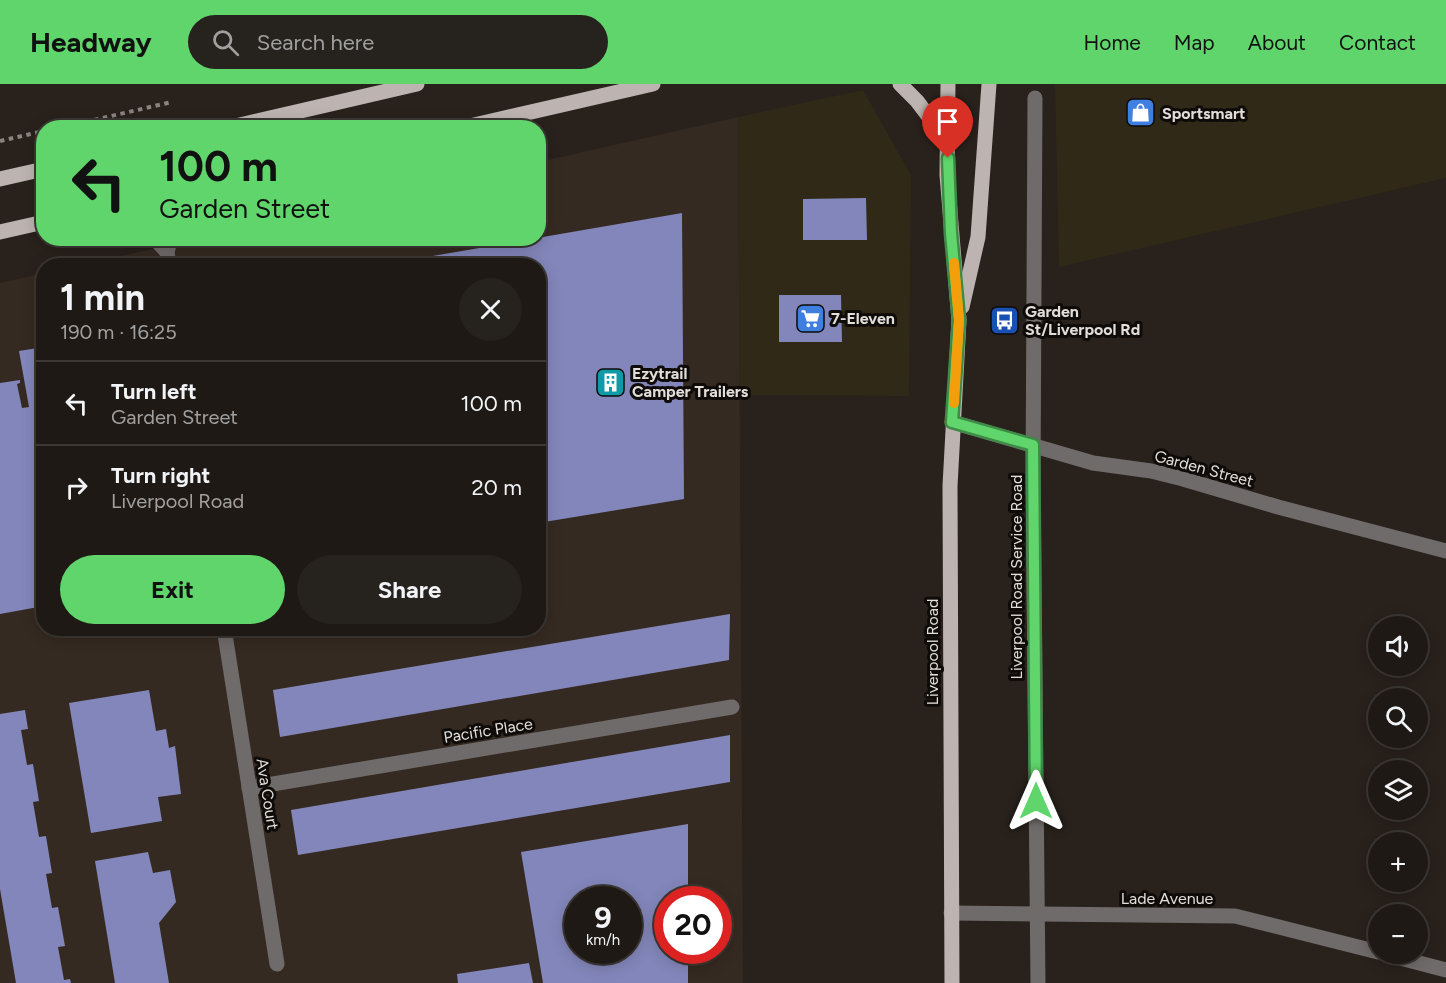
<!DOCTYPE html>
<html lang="en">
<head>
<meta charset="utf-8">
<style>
	body { margin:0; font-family:Figtree,sans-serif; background:#26221e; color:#f1f3f6; height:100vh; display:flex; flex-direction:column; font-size:22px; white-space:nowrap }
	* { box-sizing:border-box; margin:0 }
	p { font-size:20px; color:#a1a0a0 }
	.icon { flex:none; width:33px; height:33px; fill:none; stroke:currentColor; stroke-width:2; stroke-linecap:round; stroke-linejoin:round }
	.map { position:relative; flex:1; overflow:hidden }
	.side { position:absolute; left:36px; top:174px; width:510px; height:378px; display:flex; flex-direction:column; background:#1e1915; border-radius:24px; box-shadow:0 3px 15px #0003,0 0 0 2px #3c3834 }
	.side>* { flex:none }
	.guide { position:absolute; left:36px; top:36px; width:510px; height:126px; border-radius:24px; box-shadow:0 3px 15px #0003,0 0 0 2px #3c3834; background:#5fd56b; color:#111; overflow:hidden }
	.fabs { position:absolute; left:1368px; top:532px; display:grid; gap:12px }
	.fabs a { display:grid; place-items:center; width:60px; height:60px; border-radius:50%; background:#1e1915; box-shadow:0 3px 15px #0003,0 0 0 2px #3c3834; font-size:30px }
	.speed { position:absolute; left:564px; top:802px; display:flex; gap:12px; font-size:30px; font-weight:700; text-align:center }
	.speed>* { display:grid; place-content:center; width:78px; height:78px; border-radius:50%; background:#1e1915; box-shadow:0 3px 15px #0003,0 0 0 2px #3c3834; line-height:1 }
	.speed small { font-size:15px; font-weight:400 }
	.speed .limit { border:9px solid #d22; background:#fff; color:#111 }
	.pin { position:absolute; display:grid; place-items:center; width:51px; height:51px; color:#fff; margin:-62px -26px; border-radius:50% 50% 50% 0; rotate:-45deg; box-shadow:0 0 6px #0007 }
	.pin .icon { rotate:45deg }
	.me { position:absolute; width:66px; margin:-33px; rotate:0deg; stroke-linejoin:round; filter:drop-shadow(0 0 4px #0008) }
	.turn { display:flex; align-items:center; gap:21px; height:126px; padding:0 24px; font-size:27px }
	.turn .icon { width:78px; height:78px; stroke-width:2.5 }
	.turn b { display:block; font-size:42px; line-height:51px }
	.round { display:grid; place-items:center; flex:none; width:63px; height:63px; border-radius:32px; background:#26221e }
	.head { display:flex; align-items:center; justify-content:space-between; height:102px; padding:0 24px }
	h1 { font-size:36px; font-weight:700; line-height:45px }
	.button { display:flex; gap:12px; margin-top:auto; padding:12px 24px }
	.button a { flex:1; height:69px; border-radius:36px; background:#5fd56b; color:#111; font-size:24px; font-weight:700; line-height:69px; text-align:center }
	.button a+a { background:#26221e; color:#f1f3f6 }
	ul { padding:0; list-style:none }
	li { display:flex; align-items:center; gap:18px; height:84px; padding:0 24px; border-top:2px solid #3c3834 }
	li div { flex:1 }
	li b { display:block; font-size:22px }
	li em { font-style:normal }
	header { display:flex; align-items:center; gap:36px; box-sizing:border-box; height:84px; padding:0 30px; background:#5fd56b; color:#111 }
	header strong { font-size:28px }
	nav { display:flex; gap:33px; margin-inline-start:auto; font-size:21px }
	.search { width:420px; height:54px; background:#26221e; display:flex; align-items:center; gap:15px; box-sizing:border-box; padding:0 21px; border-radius:33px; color:#a1a0a0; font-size:22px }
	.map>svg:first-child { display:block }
	.commercial { fill:#302918 }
	.built { fill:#352a21; fill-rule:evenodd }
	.building { fill:#8386ba; fill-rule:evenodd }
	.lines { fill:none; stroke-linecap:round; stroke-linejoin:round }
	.path { stroke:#898480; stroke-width:4; stroke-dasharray:4.5 4.5; stroke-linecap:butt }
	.minor { stroke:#6f6b6a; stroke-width:15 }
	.major { stroke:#bdb4b1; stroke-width:15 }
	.route-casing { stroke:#3e8a46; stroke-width:15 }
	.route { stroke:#5fd56b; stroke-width:10 }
	.slow { stroke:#f59e0b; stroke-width:10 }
	.labels { text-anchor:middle; stroke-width:6; stroke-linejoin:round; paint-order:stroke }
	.poi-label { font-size:16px; font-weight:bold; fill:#e2dedb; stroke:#0e0b09; text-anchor:start }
	.street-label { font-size:16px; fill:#e2dedb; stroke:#0e0b09 }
</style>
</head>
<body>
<header>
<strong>Headway</strong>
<div class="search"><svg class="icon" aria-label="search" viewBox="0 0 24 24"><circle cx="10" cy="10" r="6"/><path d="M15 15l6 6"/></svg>Search here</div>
<nav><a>Home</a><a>Map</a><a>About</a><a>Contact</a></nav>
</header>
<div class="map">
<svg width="1446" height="899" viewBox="0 0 1446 899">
	<rect width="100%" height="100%" fill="#28211c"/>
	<g class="commercial">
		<path d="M1055 0H1446V94L1059 183Z"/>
		<path d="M863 6 911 91 909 312 740 311 738 33Z"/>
	</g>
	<path class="built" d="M738 33 743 899H0V199L43 189 44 544H538V182L79 181 199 155 538 154 539 78ZM578 816H628V867H578ZM668 816H718V867H668Z"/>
	<g class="building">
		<path d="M866 114 867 156H803V115Z"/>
		<path d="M682 129 684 415 538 439V182H422L421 174Z"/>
		<path d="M779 211H841L842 258H779Z"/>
		<path d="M44 263V522L0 530V299L20 296V299L17 300 22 324 29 323 19 267Z"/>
		<path d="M730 530 729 576 280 653 273 606Z"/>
		<path d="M149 606 156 647 166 645 169 664 175 662 181 710 158 713 162 737 91 749 69 619Z"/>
		<path d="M25 626 28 645 21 646 27 681 33 680 39 717 33 718 39 753 46 752 52 789 46 790 52 824 58 823 65 862 58 863 64 896 70 895 71 899H16L0 805V630Z"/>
		<path d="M730 651V698L298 771 291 726Z"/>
		<path d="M688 740V816H668V867H688V899H543L521 768ZM578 816H628V867H578Z"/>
		<path d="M148 768 153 789 170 786 176 818 159 839 169 899H115L95 777Z"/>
		<path d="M529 879 533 899H458L457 890Z"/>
	</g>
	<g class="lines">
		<g class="path">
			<path d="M59 44 172 18"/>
			<path d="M0 57 44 47"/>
		</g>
		<g class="minor">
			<path d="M1035 14 1033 397 1038 899"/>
			<path d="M154 154 167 168"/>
			<path d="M169 182 167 168 171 154"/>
			<path d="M952 338 1093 379 1151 387 1183 395 1278 423 1446 467"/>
			<path d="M224 544 277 880"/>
			<path d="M249 704 732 623"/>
			<path d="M951 829 1235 832 1378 868"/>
			<path d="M1385 870 1446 886"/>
		</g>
		<g class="major">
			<path d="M900 0 917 17 948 58"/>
			<path d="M948 0 947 91 959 236 950 402 952 899"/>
			<path d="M227 44 417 0"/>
			<path d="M461 44 653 0"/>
			<path d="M0 95 44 85"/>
			<path d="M0 148 44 138"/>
			<path d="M962 223 978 153 989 0"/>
		</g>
	</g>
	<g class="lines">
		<defs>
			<path id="route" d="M948 74 951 149 959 236 952 338 1033 361 1036 717"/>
		</defs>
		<use href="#route" class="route-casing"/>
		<use href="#route" class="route"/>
		<path class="slow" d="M954 319 959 236 954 179"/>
	</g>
	<defs>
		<symbol id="shop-square" viewBox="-11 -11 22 22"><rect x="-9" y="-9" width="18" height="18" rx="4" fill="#3f7fe0" stroke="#0e0b09"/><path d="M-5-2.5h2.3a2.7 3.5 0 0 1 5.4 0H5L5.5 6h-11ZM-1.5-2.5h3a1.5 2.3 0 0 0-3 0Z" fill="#fff"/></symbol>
		<symbol id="supermarket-square" viewBox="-11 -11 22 22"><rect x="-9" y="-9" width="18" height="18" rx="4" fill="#3f7fe0" stroke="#0e0b09"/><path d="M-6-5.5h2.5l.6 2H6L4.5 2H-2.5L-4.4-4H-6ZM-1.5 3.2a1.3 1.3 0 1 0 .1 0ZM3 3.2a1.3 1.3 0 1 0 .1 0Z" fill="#fff"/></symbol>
		<symbol id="bus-square" viewBox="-11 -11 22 22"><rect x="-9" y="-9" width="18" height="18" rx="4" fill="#1a4fb4" stroke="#0e0b09"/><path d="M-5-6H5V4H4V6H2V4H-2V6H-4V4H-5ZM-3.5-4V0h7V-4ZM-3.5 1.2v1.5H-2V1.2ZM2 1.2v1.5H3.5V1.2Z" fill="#fff"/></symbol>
		<symbol id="building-square" viewBox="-11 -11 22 22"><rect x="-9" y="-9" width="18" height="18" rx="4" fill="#0f9aa8" stroke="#0e0b09"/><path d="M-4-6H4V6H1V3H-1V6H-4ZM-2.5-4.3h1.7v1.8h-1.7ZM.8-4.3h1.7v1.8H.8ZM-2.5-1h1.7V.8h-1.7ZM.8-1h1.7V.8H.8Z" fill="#fff"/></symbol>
	</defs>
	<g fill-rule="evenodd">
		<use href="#shop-square" x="1124" y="12" width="33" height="33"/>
		<use href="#supermarket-square" x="794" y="218" width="33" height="33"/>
		<use href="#bus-square" x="988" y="220" width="33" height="33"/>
		<use href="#building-square" x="594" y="282" width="33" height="33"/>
	</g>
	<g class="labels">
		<g class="poi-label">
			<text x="1162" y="35">Sportsmart</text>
			<text x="1025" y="233">Garden<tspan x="1025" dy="18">St/Liverpool Rd</tspan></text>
			<text x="831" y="240">7-Eleven</text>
			<text x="632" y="295">Ezytrail<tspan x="632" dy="18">Camper Trailers</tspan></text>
		</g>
		<g class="street-label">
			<text transform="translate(1204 384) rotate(15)" y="6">Garden Street</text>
			<text transform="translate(1016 493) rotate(-90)" y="6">Liverpool Road Service Road</text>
			<text transform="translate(932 568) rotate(-90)" y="6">Liverpool Road</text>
			<text transform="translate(488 646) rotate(-9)" y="6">Pacific Place</text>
			<text transform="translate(268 710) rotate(81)" y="6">Ava Court</text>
			<text x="1167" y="820">Lade Avenue</text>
		</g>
	</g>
</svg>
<div class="fabs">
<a><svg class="icon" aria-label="sound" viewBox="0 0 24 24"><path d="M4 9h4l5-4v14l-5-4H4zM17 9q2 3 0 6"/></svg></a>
<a><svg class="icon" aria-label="search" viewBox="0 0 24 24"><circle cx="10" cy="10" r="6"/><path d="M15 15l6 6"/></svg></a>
<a><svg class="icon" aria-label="layers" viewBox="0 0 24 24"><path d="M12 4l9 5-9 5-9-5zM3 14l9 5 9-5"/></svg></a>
<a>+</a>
<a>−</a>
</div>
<div class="speed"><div>9<small>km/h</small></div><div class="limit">20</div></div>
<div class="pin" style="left:948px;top:74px;background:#d93025"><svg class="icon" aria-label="arrive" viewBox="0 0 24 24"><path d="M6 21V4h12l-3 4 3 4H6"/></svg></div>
<svg class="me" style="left:1036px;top:717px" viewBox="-20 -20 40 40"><path d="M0-17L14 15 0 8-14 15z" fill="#5fd56b" stroke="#fff" stroke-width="4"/></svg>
<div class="guide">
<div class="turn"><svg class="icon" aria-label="left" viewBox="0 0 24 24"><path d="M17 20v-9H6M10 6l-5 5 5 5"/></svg><div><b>100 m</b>Garden Street</div></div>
</div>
<section class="side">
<div class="head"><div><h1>1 min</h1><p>190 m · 16:25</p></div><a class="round"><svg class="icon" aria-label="close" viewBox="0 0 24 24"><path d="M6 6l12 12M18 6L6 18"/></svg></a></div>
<ul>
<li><svg class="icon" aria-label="left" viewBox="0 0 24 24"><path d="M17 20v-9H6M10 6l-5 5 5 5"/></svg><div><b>Turn left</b><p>Garden Street</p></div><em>100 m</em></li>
<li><svg class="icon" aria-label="right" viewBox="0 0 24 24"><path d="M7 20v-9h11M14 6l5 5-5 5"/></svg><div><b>Turn right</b><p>Liverpool Road</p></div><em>20 m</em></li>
</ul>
<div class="button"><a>Exit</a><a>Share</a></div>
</section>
</div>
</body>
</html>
